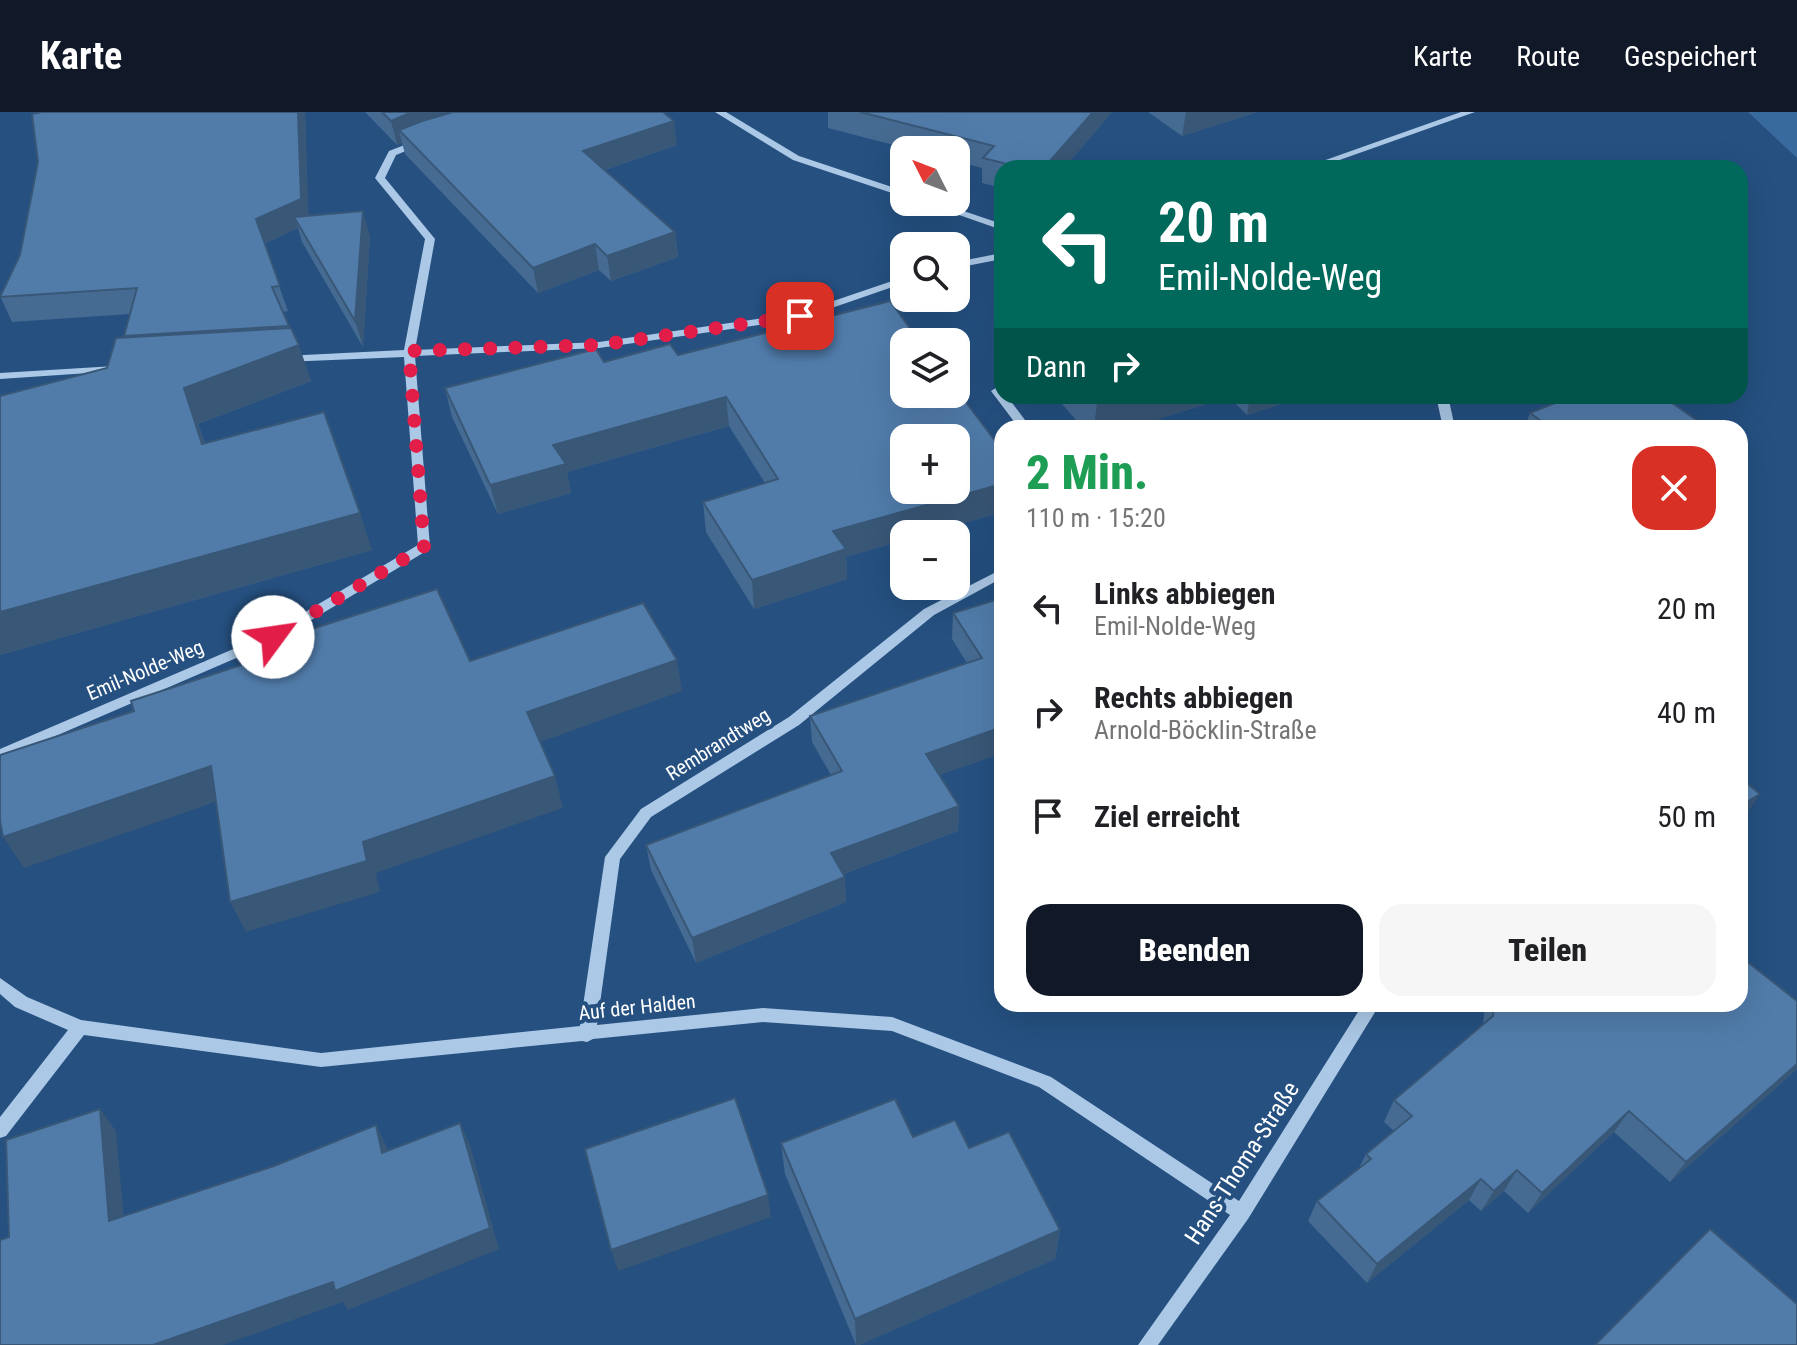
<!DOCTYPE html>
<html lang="de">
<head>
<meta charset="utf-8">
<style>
	body { margin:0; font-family:"Roboto Condensed",sans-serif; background:#f6f6f6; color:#202124; height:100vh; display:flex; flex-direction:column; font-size:30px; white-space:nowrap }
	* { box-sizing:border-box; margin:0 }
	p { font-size:26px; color:#757577 }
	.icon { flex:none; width:44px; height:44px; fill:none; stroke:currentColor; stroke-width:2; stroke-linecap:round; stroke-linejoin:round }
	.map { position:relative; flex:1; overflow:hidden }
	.sheet { position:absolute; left:994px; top:308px; width:754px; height:592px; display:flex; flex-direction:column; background:#fff; border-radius:24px; box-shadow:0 8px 32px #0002 }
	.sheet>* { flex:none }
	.hud { position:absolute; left:994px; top:48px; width:754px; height:244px; border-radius:24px; box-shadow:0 8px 32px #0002; background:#00695c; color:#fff; overflow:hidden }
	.needle { width:52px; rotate:312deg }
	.tools { position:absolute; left:890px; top:24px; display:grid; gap:16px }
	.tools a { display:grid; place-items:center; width:80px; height:80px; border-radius:16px; background:#fff; box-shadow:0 8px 32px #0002; font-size:40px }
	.pin { position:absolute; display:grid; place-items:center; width:68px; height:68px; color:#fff; margin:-34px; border-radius:16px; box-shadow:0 4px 12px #0006 }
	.me { position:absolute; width:88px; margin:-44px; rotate:59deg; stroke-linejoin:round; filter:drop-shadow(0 0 6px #0008) }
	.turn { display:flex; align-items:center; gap:28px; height:168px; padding:0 32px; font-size:36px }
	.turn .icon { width:104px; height:104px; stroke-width:2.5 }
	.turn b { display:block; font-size:56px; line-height:68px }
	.then { display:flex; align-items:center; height:76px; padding:0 32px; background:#0003; gap:16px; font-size:30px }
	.round { display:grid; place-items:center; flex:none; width:84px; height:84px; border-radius:24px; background:#f6f6f6 }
	.summary { display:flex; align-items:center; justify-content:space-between; height:136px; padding:0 32px }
	h1 { font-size:48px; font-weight:800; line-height:60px; color:#1e9e55 }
	.primary-button { display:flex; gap:16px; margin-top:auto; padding:16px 32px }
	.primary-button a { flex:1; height:92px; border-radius:24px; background:#111827; color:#fff; font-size:32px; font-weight:800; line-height:92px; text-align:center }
	.primary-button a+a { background:#f6f6f6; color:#202124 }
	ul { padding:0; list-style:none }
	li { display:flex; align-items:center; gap:24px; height:104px; padding:0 32px }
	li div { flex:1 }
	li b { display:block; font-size:30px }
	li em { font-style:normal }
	header { display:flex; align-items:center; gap:48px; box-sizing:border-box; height:112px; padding:0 40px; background:#111827; color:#fff }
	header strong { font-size:38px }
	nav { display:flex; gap:44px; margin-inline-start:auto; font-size:28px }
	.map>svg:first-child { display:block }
	.green { fill:#396a9d }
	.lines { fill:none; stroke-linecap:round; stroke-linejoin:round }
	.minor { fill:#abc8e6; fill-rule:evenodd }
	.wall { fill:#466b92 }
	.shaded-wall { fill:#395777 }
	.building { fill:#517caa; stroke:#395777; stroke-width:2; fill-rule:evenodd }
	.route { stroke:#e11d48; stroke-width:14; stroke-dasharray:0 25.2 }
	.labels { text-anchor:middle; stroke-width:8; stroke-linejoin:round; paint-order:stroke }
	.street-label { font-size:20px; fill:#fff; stroke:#255080 }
	.near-street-label { font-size:24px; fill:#fff; stroke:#255080 }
</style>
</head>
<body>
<header>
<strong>Karte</strong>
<nav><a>Karte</a><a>Route</a><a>Gespeichert</a></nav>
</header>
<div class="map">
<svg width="1797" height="1233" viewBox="0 0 1797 1233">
	<rect width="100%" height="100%" fill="#255080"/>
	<path class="green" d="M1748 0H1797V46Z"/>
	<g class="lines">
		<g class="minor">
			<path d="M715 0H726L799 44 904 79V85L793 48Z"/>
			<path d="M1461 0H1475L1317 56H1303Z"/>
			<path d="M420 27 425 30 423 32 396 43 385 66 435 127 415 238 599 230 798 201 904 165V171L800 207 599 236 415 244 430 435 428 438 278 528 0 648V637L268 522 418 433 404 245 284 250 278 247 284 244 404 238 425 127 375 66 389 39Z"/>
			<path d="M922 90H937L1002 112V118Z"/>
			<path d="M1002 141V147L956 156V150Z"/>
			<path d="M115 254 121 257 119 259 0 267V261Z"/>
			<path d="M1002 272V284H1007L1031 316H1019L991 279Z"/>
			<path d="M1436 284H1448L1455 316H1443Z"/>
			<path d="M1002 457V466L934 503 799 613 651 705 620 747 597 913 763 896 892 905 1051 965 1239 1089 1363 892H1380L1248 1107 1158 1233H1138L1230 1103 1039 975 892 919 763 910 593 927 587 930 582 929 321 955 84 923 6 1024 0 1026V1005L68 918 15 895 0 882V866L27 885 81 908 321 941 580 914 605 745 641 697 789 605 924 497Z"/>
		</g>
	</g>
	<g class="wall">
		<path d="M42 0H305L308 104 370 124 363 235 302 130 298 116 264 132 288 199 283 200 311 269 198 312 205 331 372 438 0 543V284L107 256 124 226 130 202 12 210 0 184 20 143 38 50Z"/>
		<path d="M365 0H663L677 33 605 58 675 120 678 145 611 169 599 158 538 181 405 42 402 31 397 33Z"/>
		<path d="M828 0H1112L1064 56H1002V76L982 71V56L956 49V38H913L828 16Z"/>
		<path d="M1148 0H1258L1182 24Z"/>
		<path d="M678 243 1002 400 926 422H904V428L846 445 847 467 754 497 706 420 703 390 765 371 729 314 567 360 571 381 498 402 452 305 445 276 604 250Z"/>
		<path d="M1055 284H1306L1247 303 1229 285 1129 316H1083Z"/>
		<path d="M1530 301 1708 316H1525Z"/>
		<path d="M1002 486V641L939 663 959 694 958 719 844 762 846 790 696 851 651 758 646 733 831 663 812 630 810 604 967 551 952 527 953 501Z"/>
		<path d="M1002 745V783L995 773 997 748Z"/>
		<path d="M1797 889V957L1670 1070 1614 1020 1528 1101 1504 1079 1481 1099 1469 1088 1367 1171 1308 1109 1317 1089 1359 1056 1366 1042 1394 1019 1384 1010 1394 988 1483 913 1485 892H1740Z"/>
		<path d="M913 1025 969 1036 1060 1118 1055 1147 859 1233H856L785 1062 781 1031Z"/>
	</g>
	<g class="shaded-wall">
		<path d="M298 0H305L309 111 294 105 298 116 264 132 256 107Z"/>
		<path d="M412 0H507L399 18 402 31 397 33 391 9Z"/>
		<path d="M1093 0H1112L1064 56H1044Z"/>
		<path d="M1186 0H1258L1182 24Z"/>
		<path d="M674 9 677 33 587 64 583 39Z"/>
		<path d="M363 99 370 124 363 235 355 209Z"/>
		<path d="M675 120 678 145 611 169 607 144Z"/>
		<path d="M595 132 599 158 538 181 533 156Z"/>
		<path d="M299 233 311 269 198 312 217 368 202 332 184 276Z"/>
		<path d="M1120 284H1229V285L1129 316H1094L1097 291Z"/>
		<path d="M1250 284H1306L1247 303Z"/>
		<path d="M726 285 729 314 567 360 571 381 498 402 490 373 553 333Z"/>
		<path d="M1002 372V400L926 422H904V428L846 445 847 467 754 497 752 468 833 419Z"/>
		<path d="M360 401 372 438 0 543V500Z"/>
		<path d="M677 548 682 579 535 632 527 600Z"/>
		<path d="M1002 615V641L925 668 926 642Z"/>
		<path d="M211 654 227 686 24 756 3 725Z"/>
		<path d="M555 664 563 696 376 761 380 780 246 820 230 790 363 730Z"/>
		<path d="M1760 682 1743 707 1740 710V694Z"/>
		<path d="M959 694 958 719 833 766 831 741Z"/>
		<path d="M845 765 846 790 696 851 692 826Z"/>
		<path d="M1797 952V957L1670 1070 1686 1050Z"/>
		<path d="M100 997 116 1019 126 1129 109 1109Z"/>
		<path d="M1629 999 1614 1020 1528 1101 1542 1081Z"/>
		<path d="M460 1011 470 1033 499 1137 348 1198 343 1190 223 1233H153Z"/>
		<path d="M376 1013 387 1035 393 1062 382 1041Z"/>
		<path d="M1517 1058 1504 1079 1481 1099 1494 1079Z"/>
		<path d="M1481 1067 1469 1088 1367 1171 1377 1152Z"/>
		<path d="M768 1083 771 1105 618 1159 611 1138Z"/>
		<path d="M1060 1118 1055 1147 859 1233H856L855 1207Z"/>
	</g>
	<g class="building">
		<path d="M42 0H298L301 87 256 107 280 174 272 175 289 214 124 224 137 176 0 185 20 143 38 50 32 2Z"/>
		<path d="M382 0H412L391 9Z"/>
		<path d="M453 0H663L674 9 583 39 675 120 607 144 595 132 533 156 399 18 422 9Z"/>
		<path d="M860 0H1093L1044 56H1023L983 46 994 34Z"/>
		<path d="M363 99 355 209 294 105Z"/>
		<path d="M890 189 920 230H904V282H956V277L1002 338V372L833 419 846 437 752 468 703 390 778 367 726 285 553 333 566 352 490 373 445 276 596 237 604 250 670 232 678 243ZM904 326H956V378H904Z"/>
		<path d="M291 216 299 233 184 276 202 332 324 300 360 401 0 500V284L107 256 116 226Z"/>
		<path d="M1091 284H1120L1097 291Z"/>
		<path d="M1572 284H1662L1708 316H1551L1530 301Z"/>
		<path d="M437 477 470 549 643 491 677 548 527 600 555 664 363 730 367 749 230 790 211 654 3 725 0 709V643L134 599 131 589 278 541 274 529Z"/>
		<path d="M1002 486V615L926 642 959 694 831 741 845 765 692 826 646 733 842 659 810 604 982 546 953 501Z"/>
		<path d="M1740 666 1760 682 1740 694Z"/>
		<path d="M1002 745V755L997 748Z"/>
		<path d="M1740 844 1797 889V952L1686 1050 1629 999 1542 1081 1517 1058 1494 1079 1481 1067 1377 1152 1317 1089 1371 1047 1366 1042 1412 1004 1394 988 1493 904 1494 892H1740Z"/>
		<path d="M735 986 768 1083 611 1138 585 1037Z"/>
		<path d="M895 987 913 1025 955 1008 969 1036 1009 1020 1060 1118 855 1207 781 1031Z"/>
		<path d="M100 997 109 1109 274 1054 376 1013 382 1041 460 1011 490 1116 335 1179 333 1170 153 1233H0V1128L9 1125 6 1028Z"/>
		<path d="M1710 1117 1797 1192V1233H1595Z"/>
	</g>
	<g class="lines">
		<path class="route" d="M273 525 424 435 409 239 599 233 800 204"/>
	</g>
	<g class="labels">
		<g class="street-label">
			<text transform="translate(145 558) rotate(-23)" y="7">Emil-Nolde-Weg</text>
			<text transform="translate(718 632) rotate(-32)" y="7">Rembrandtweg</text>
			<text transform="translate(637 895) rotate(-6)" y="7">Auf der Halden</text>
		</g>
		<g class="near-street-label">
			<text transform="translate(1242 1051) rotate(-57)" y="8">Hans-Thoma-Straße</text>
		</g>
	</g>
</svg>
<div class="tools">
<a><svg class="needle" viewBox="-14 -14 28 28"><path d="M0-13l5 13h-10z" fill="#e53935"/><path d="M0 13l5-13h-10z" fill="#757577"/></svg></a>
<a><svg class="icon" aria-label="search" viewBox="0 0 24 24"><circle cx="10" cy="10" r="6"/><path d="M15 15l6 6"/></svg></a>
<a><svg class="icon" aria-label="layers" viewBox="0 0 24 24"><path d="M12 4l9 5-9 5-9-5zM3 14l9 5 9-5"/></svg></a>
<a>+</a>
<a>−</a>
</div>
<div class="pin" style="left:800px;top:204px;background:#d93025"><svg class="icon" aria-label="arrive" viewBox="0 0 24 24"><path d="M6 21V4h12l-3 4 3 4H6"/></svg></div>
<svg class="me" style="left:273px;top:525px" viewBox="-20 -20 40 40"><circle r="19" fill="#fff"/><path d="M0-13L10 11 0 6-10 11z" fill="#e11d48"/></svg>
<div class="hud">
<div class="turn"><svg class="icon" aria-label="left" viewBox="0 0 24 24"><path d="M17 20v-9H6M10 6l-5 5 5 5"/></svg><div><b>20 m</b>Emil-Nolde-Weg</div></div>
<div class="then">Dann<svg class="icon" aria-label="right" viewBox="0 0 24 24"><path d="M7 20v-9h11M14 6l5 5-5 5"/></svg></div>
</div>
<section class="sheet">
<div class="summary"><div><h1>2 Min.</h1><p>110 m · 15:20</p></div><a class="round" style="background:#d93025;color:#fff"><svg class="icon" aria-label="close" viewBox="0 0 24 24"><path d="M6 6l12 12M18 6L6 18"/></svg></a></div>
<ul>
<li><svg class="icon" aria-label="left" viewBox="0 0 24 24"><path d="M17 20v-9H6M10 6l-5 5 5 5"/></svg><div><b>Links abbiegen</b><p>Emil-Nolde-Weg</p></div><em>20 m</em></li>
<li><svg class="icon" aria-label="right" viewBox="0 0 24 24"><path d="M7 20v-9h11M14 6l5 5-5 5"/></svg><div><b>Rechts abbiegen</b><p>Arnold-Böcklin-Straße</p></div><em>40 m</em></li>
<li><svg class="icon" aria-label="arrive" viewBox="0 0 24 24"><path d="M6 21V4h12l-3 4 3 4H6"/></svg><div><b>Ziel erreicht</b></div><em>50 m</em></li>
</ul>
<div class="primary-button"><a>Beenden</a><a>Teilen</a></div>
</section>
</div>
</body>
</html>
